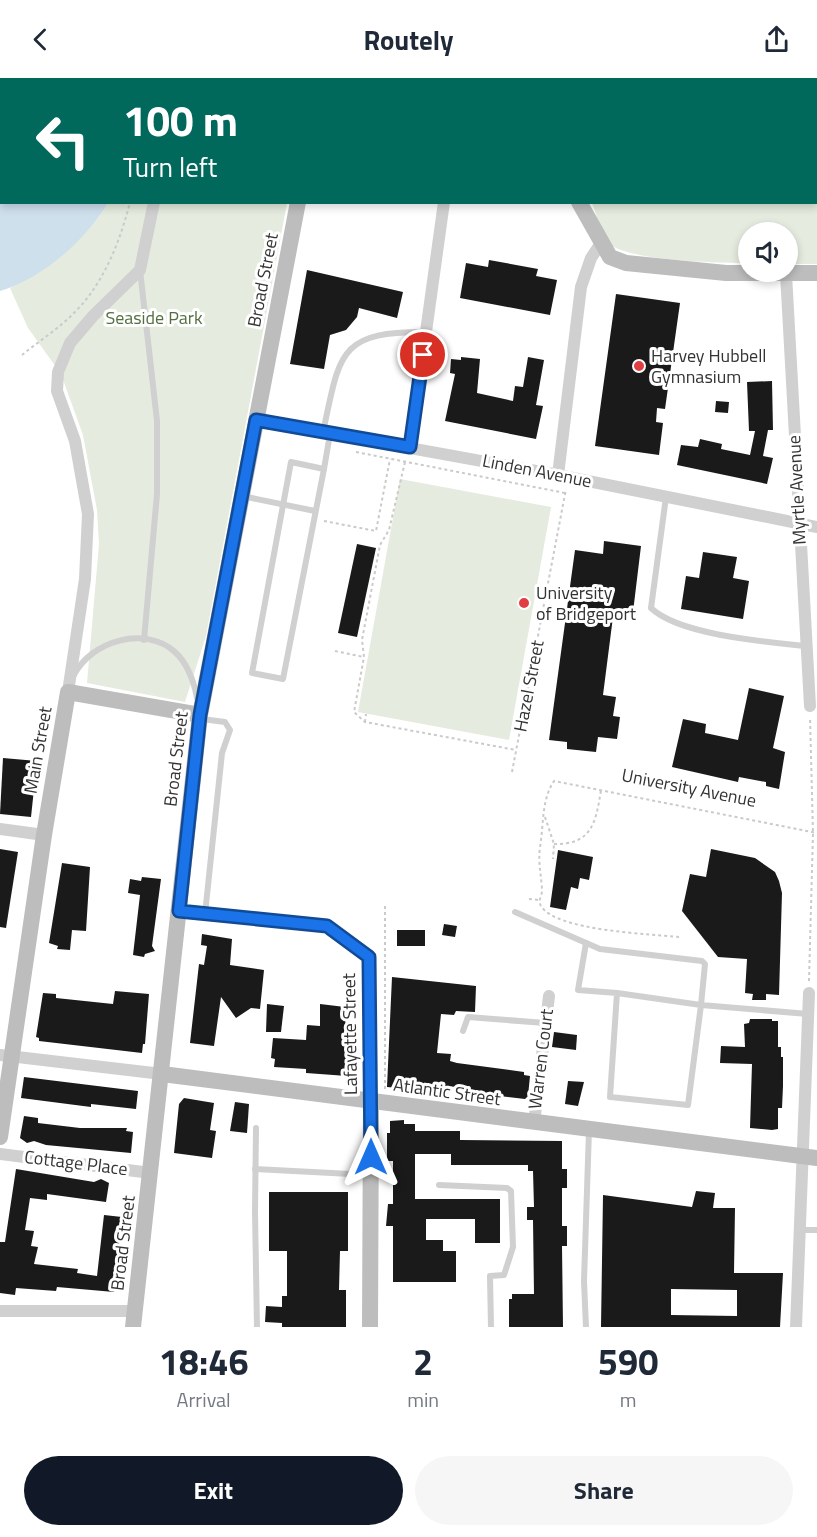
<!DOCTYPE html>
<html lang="en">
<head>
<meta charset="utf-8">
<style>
	body { margin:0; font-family:"Titillium Web",sans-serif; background:#f6f6f7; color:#1f2937; height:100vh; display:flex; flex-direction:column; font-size:22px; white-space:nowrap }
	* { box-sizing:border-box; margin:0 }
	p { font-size:20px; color:#747a83 }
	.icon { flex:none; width:33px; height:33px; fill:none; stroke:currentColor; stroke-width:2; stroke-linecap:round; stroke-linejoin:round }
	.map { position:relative; height:1249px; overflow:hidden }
	.side { display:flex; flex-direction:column; background:#fff; flex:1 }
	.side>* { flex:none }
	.hud { position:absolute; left:0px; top:0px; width:818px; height:126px; box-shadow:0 3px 9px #0003; background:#00695c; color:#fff; overflow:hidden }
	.tools { position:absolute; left:738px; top:144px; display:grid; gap:12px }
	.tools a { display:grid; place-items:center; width:60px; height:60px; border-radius:50%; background:#fff; box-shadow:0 3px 9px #0003; font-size:30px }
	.pin { position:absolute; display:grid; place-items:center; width:51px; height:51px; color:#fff; margin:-26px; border:3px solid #fff; border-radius:50%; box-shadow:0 2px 6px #0007 }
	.me { position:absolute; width:66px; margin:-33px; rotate:0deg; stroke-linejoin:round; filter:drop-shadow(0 0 4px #0008) }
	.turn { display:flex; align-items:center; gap:21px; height:126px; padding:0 24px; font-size:27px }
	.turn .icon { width:78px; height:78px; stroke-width:2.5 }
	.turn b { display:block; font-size:42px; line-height:51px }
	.eta { display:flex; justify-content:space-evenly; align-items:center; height:102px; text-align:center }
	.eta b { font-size:36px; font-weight:700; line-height:42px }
	.action { display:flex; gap:12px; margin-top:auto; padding:12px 24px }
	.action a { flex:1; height:69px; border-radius:36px; background:#111827; color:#fff; font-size:24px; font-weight:700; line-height:69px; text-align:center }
	.action a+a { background:#f6f6f7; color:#1f2937 }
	header { display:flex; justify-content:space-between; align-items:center; height:78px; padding:0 24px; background:#fff; font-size:27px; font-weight:700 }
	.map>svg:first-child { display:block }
	.green { fill:#e5ebdf }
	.water { fill:#cfe0ed }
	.building { fill:#1a1a1a; fill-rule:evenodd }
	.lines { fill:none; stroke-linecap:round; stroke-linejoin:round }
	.path { stroke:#cacaca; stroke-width:2; stroke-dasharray:3 3; stroke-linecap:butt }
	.lane { stroke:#d0d0d0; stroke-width:6 }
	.street { stroke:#d0d0d0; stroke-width:12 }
	.secondary { stroke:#bdbdbd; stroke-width:16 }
	.route-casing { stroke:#114b97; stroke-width:15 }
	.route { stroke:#1a73e8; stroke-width:10 }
	.poi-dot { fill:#e13e44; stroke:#fff; stroke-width:2 }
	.labels { text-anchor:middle; stroke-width:6; stroke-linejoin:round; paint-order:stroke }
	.street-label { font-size:18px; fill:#333; stroke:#fff }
	.park-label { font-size:18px; fill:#546e40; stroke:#fff }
	.poi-label { font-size:18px; fill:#333; stroke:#fff; text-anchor:start }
</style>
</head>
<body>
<header><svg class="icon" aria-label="back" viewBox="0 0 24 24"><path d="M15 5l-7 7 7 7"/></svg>Routely<svg class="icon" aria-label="share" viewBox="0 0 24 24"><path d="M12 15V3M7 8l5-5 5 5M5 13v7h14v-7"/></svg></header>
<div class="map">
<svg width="817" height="1249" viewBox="0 0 817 1249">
	<rect width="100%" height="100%" fill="#fff"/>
	<g class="green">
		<path d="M145 0H817V186H788V154H748V185C719 185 634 183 611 167 600 159 597 136 592 125L816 124V2Z"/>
		<path d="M108 125H287L206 558 185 624 87 605 99 466 97 432 83 357 61 296 28 250 10 210C49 188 85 164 108 125Z"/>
		<path d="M400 401 551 429 509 662 358 634Z"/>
	</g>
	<path class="water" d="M0 0H145L2 2V124L108 125C85 163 43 200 0 213Z"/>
	<g class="building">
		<path d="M489 182 538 191 536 198 557 202 550 237 460 220 466 185 488 189Z"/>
		<path d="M307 192 403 214 397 240 359 230 357 239 346 252 330 257 324 291 290 286Z"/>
		<path d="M616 216 680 225 665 331 657 330 656 344 663 345 659 377 595 368Z"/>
		<path d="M461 279 480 281 477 315 513 323 515 308 523 309 528 279 544 282 536 327 543 328 536 361 445 343 455 296 450 295 451 281 461 282Z"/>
		<path d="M772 303 773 352H768L763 378 773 380 767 406 677 387 681 367 698 369 700 361 722 366 721 371 750 377 755 353H749L747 304Z"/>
		<path d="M716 323 729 324 728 335 715 334Z"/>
		<path d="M604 463 641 468 633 534 614 531 603 617 616 619 613 638 620 639 617 661 598 659 596 674 567 671V664L549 662 575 472 603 476Z"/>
		<path d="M357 466 376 470 357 559 338 555Z"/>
		<path d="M703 474 737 479 733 500 749 503 743 541 681 531 686 498 699 500Z"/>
		<path d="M749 610 784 618 773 670 785 674 779 711 766 708V704L739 699 738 704 672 689 683 641 706 646 705 655 738 662Z"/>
		<path d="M3 680 37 683 31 739 0 736Z"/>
		<path d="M0 771 18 774 6 850 0 849Z"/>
		<path d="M711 771 755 780 775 794 779 803 782 815 779 917 766 916V922H752L753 916 745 915 747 881 718 879 682 833 690 796 706 799Z"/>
		<path d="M558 772 593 779 589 802 580 800 578 811 571 809 566 832 550 829Z"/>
		<path d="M62 785 90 789 86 853 72 852 70 872 57 871 58 868 49 865Z"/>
		<path d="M142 799 161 801 152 868 155 873 145 876 144 879 133 877 140 817 128 815 130 801 141 803Z"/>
		<path d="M444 846 457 848 455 859 442 857Z"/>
		<rect x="397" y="852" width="28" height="16"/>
		<path d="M202 856 232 861 230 887 264 892 260 931 251 930 236 940 221 919 214 968 190 965 199 886 204 887 207 868 201 867Z"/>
		<path d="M392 899 476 908 475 934 456 933 454 937 441 936 437 975 451 976 450 983 457 985 524 994V997L530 998 528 1018 525 1021 491 1017 470 1013V1010L431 1007V1013L387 1009Z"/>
		<path d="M115 913 149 916 145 966H143L142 975 39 963V960L36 959 43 915 56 916V920L113 926Z"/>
		<path d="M267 926 284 928 281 954H266Z"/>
		<path d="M320 926 345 929 347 998 306 995V991L274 989 275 981 271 980 273 960 306 962 307 947 320 948Z"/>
		<path d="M750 941H772V943H778V969H781V979H783V1008L782 1030H778V1051L772 1052 750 1050 752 986 720 985 721 968 745 969 744 946 749 945Z"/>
		<path d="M554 954 577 957 576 972 552 969Z"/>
		<path d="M24 999 138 1013 136 1031 91 1026V1029L21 1020Z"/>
		<path d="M568 1003 584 1004 578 1028 565 1026Z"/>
		<path d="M184 1020 214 1025 210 1052 216 1053 212 1080 174 1075 179 1026Z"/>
		<path d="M235 1024 249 1026 247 1055 230 1053Z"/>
		<path d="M24 1038 38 1040V1045L80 1050H127L126 1053 133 1054 131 1075 46 1067 34 1063 27 1065 20 1060Z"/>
		<path d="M404 1042V1046H415V1053H460V1062L562 1063V1091H567V1110H562V1148H567V1168H562L563 1249H509V1221H512V1216H534L533 1142H527V1129H534L533 1093H528V1087H451V1076H415V1121H500V1165H475V1141H426V1162H443V1173H456V1204H393V1148H386L388 1126H393V1083H387V1055H390V1043Z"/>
		<path d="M16 1091 94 1104 101 1101 109 1105 106 1124 47 1116V1122L30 1120 25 1152 34 1153 31 1168 38 1169 34 1186 78 1191 77 1195 97 1198 104 1137 122 1139 114 1214 57 1209 56 1213 16 1210 15 1217 0 1215V1164H5Z"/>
		<path d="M696 1113 715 1115 713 1130H735L734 1195H783L780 1249H601L603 1117 692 1129ZM671 1211 737 1212V1238L671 1237Z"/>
		<path d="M269 1114H348V1173H340L339 1212H346V1249H282V1245L265 1244 266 1228 282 1229V1218H287V1173H269Z"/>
	</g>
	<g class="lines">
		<g class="path">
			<path d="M162 2 163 0"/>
			<path d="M22 277C38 264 58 251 73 236 103 207 120 164 130 124"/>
			<path d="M356 374 565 415"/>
			<path d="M405 384 389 452 380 467 362 562 364 579 354 634 365 644 516 672"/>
			<path d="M324 443 376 453 390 381"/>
			<path d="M335 573 364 579"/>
			<path d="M365 644 366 636"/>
			<path d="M512 694 566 411"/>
			<path d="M545 739 554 766 553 781"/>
			<path d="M554 766C592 767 596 744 601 712"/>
			<path d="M529 821 539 822"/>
			<path d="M679 859C651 856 556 853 541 828 537 822 543 817 542 811 541 796 538 784 540 769 544 746 541 723 554 703L817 755"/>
			<path d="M809 903 813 755 810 639"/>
			<path d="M385 1011V825"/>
		</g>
		<g class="lane">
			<path d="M140 192 157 343V416L144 562"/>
			<path d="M323 354C340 277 337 253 426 254"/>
			<path d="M291 384 324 391 283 601 252 595Z"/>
			<path d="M324 391 330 356"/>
			<path d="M242 418 315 433"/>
			<path d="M666 419 651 530C679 557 767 564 806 568"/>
			<path d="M74 597C91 563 145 547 175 574 188 586 194 604 197 620"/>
			<path d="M202 641 225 644 230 652 222 675 205 836"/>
			<path d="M179 833 302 848H327L369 879"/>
			<path d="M515 834 600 871 702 883 705 886 701 927 808 936"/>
			<path d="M586 865 578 912 617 915 610 1019 688 1027 701 927 617 915"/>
			<path d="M463 953 468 939 545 945"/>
			<path d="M256 1050 255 1133 257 1249"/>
			<path d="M255 1091 370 1097"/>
			<path d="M439 1107 507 1110 511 1113 513 1169 504 1197 490 1198 491 1249"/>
			<path d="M800 1152H817"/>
			<path d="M586 1249 584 1203 589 1052"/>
		</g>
		<g class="street">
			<path d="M608 0 609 2"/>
			<path d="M188 2V0"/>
			<path d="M816 103H817"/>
			<path d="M786 196 810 628"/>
			<path d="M256 342 558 397 817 449"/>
			<path d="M410 369 444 124"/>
			<path d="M558 397 581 209 591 180 601 165"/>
			<path d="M68 614 85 501 88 436 75 363 57 313 58 294 70 265 93 238 140 192 154 124"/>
			<path d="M0 751 44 757"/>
			<path d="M369 879 371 1023"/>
			<path d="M0 977 162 996"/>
			<path d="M534 1045 549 918"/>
			<path d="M0 1076 151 1095"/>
			<path d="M0 1233H135"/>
			<path d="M796 1249 809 915"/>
		</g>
		<g class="secondary">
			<path d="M579 124 610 179 626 185 726 195H817"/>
			<path d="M162 996 817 1080"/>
			<path d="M0 1059 44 757 68 614 200 637"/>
			<path d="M133 1249 200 637 298 124"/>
			<path d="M370 1249 371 1023"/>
		</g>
	</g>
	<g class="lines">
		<defs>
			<path id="route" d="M371 1079 369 879 327 848 179 833 200 637 256 342 410 369 423 277"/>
		</defs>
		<use href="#route" class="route-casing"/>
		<use href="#route" class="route"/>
	</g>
	<g class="poi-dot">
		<circle cx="639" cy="288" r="6"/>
		<circle cx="524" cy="525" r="6"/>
	</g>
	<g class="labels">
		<g class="street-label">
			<text transform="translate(263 202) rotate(-79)" y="6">Broad Street</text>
			<text transform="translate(537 393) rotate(11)" y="6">Linden Avenue</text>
			<text transform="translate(797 412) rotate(-93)" y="6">Myrtle Avenue</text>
			<text transform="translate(529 608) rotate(-79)" y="6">Hazel Street</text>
			<text transform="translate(38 672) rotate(-80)" y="6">Main Street</text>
			<text transform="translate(176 681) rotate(-83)" y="6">Broad Street</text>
			<text transform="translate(689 710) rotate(11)" y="6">University Avenue</text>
			<text transform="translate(350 956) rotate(-91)" y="6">Lafayette Street</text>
			<text transform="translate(541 981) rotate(-83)" y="6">Warren Court</text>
			<text transform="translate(447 1014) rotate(8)" y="6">Atlantic Street</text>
			<text transform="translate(76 1085) rotate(7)" y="6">Cottage Place</text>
			<text transform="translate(123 1165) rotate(-83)" y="6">Broad Street</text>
		</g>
		<g class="park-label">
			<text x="154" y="246">Seaside Park</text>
		</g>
		<g class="poi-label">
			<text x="651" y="284">Harvey Hubbell<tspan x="651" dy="21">Gymnasium</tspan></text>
			<text x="536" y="521">University<tspan x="536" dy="21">of Bridgeport</tspan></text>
		</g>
	</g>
</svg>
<div class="tools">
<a><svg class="icon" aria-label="sound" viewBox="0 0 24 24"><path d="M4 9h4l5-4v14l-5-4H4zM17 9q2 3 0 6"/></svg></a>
</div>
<div class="pin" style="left:423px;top:277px;background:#d93025"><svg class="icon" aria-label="arrive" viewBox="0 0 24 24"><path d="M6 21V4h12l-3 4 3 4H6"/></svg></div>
<svg class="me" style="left:371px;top:1079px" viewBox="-20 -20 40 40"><path d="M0-17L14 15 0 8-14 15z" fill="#1a73e8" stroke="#fff" stroke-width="4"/></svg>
<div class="hud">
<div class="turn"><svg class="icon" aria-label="left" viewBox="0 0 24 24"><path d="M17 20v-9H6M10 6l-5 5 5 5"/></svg><div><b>100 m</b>Turn left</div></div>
</div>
</div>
<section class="side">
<div class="eta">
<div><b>18:46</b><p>Arrival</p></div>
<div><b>2</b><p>min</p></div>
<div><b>590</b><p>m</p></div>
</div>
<div class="action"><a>Exit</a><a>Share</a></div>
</section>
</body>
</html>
